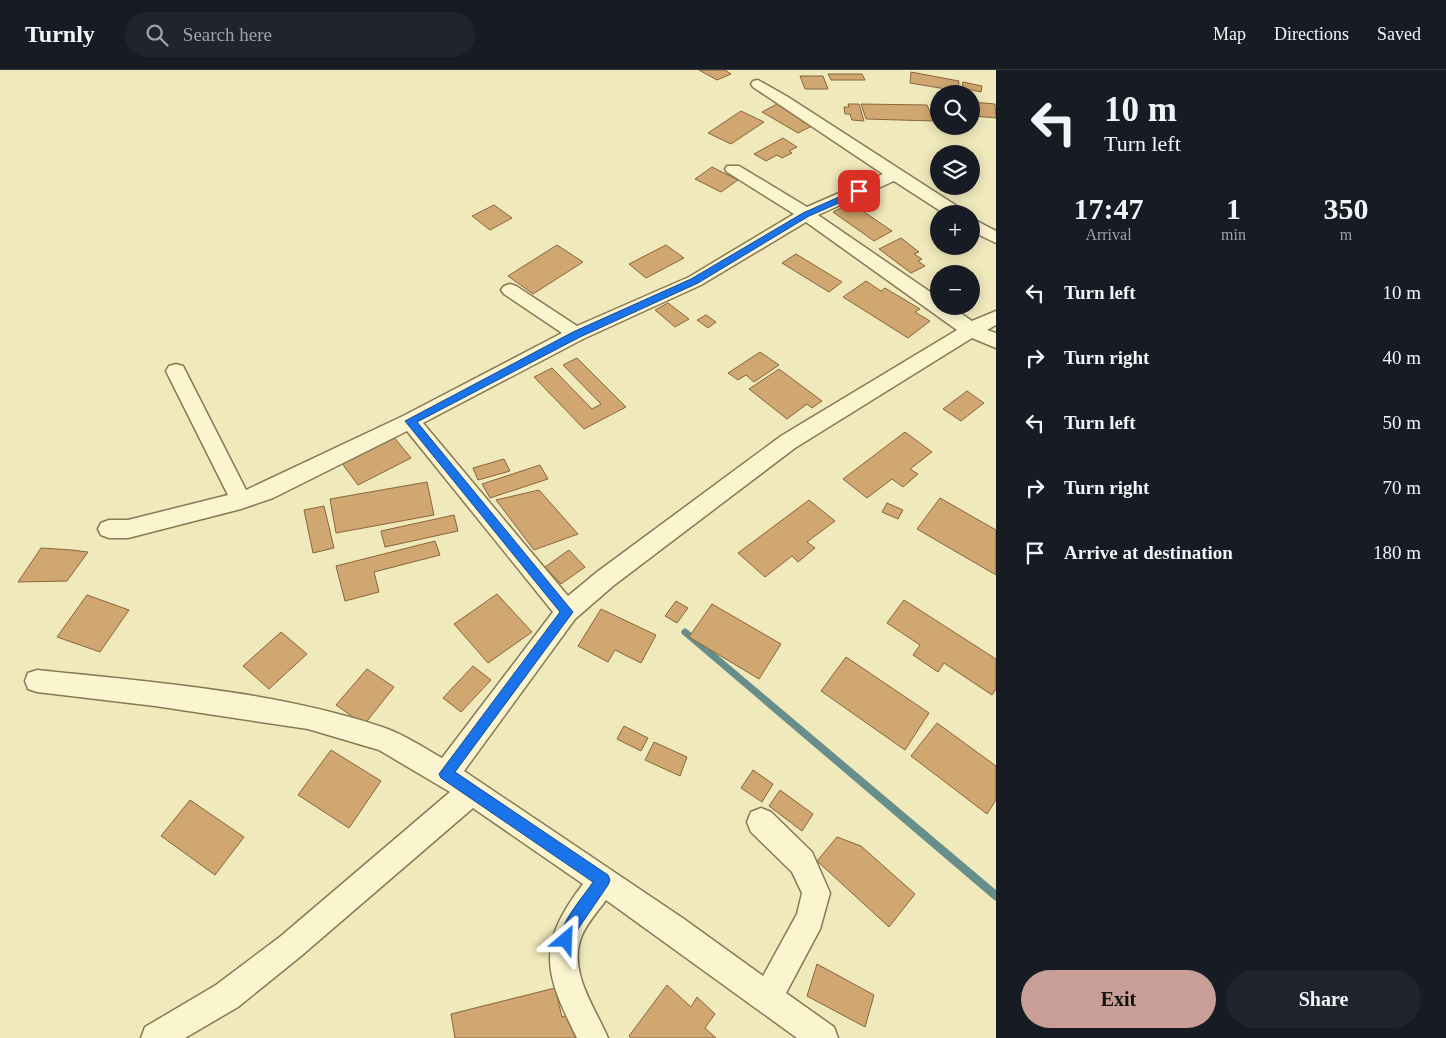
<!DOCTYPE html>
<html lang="en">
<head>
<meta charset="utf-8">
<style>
	body { margin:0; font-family:Georgia,serif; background:#20242c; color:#f1f3f6; height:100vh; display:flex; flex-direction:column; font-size:19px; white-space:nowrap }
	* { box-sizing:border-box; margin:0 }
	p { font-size:16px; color:#9ea1a6 }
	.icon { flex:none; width:28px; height:28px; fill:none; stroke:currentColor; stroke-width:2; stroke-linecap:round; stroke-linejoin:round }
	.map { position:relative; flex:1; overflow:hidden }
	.details { display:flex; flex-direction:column; background:#171b24; width:450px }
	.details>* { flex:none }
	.hud { background:#171b24; color:#f1f3f6; overflow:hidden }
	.controls { position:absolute; left:930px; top:15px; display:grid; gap:10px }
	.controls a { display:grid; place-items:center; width:50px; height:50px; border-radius:50%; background:#171b24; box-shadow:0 2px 12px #0003; font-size:25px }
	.pin { position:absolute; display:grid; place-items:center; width:42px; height:42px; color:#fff; margin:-21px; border-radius:10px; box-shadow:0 2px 8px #0006 }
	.me { position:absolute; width:55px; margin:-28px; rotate:26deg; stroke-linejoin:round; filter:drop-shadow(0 0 4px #0008) }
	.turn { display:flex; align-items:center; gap:18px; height:105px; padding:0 25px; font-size:22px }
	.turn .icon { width:65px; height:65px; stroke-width:2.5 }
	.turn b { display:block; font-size:35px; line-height:42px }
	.eta { display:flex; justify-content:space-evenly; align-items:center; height:85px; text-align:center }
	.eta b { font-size:30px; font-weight:600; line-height:35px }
	.primary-button { display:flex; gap:10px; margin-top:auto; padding:10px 25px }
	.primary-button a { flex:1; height:58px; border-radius:30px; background:#c99e97; color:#111; font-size:20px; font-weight:600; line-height:58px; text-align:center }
	.primary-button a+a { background:#20242c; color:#f1f3f6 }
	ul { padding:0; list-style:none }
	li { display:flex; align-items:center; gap:15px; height:65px; padding:0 25px }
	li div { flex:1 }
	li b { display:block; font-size:19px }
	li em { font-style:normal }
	header { display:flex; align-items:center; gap:30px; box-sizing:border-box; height:70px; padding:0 25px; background:#171b24; border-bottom:1px solid #363941 }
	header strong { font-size:24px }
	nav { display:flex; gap:28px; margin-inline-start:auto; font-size:18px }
	.search { width:350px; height:45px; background:#20242c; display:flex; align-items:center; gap:12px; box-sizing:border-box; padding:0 18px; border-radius:28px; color:#9ea1a6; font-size:19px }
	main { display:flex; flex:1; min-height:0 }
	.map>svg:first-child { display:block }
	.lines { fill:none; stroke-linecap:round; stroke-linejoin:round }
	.stream { fill:#688e8b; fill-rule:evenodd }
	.building { fill:#d0a770; stroke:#88653a }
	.street-casing { stroke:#887855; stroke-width:3 }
	.street { fill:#faf4cf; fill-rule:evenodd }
	.route { fill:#1a73e8; stroke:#114b97 }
</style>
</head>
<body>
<header>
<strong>Turnly</strong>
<div class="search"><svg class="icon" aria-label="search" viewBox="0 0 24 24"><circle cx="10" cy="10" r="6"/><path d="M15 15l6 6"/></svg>Search here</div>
<nav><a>Map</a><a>Directions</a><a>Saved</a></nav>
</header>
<main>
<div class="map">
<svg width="996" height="968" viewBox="0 0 996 968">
	<rect width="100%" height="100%" fill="#f0e9bc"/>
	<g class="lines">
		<path class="stream" d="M685 558 688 560 996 820V831L993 829 682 564 681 562 682 560Z"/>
	</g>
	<g class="building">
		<path d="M699 0H725L731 4 717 10Z"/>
		<path d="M911 2 959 11 958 21 910 13Z"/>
		<path d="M828 4H862L865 10H831Z"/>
		<path d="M800 6H823L828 19H805Z"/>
		<path d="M963 12 982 16 981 22 962 18Z"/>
		<path d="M972 32 995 34 996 48 975 46Z"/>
		<path d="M777 34 814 55 798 63 762 42Z"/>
		<path d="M848 34H859L864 51 852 50 850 44H845L844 37H849Z"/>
		<path d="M861 34 927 35 934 51 866 49Z"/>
		<path d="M741 41 764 52 731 74 708 63Z"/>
		<path d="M783 68 797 77 789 81 792 83 782 88 777 85 766 91 754 84Z"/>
		<path d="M712 97 738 110 721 122 695 109Z"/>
		<path d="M851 133 892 161 874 171 833 142Z"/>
		<path d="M494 135 512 148 490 160 472 146Z"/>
		<path d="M901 168 919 182 914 184 922 189 918 191 925 196 911 203 879 179Z"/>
		<path d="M557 175 583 192 533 224 508 206Z"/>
		<path d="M666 175 684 188 646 208 629 194Z"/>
		<path d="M796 184 842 212 829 222 782 193Z"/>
		<path d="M866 211 881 221 885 218 920 239 915 242 930 251 908 268 843 227Z"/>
		<path d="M668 233 689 249 675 257 655 240Z"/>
		<path d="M706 245 716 252 708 258 697 250Z"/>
		<path d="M760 282 779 295 754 312 746 305 738 310 728 303Z"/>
		<path d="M577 288 626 337 584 359 534 307 552 298 592 339 601 334 563 295Z"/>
		<path d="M779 299 822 331 812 338 807 334 787 349 749 319Z"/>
		<path d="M967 321 984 333 961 351 943 339Z"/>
		<path d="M905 362 932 382 910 399 918 404 903 417 892 409 867 428 843 409Z"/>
		<path d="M393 366 411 388 358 415 341 392Z"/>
		<path d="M504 389 510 401 478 410 473 398Z"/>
		<path d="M540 395 548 409 490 428 482 414Z"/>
		<path d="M427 412 434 445 336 463 330 429Z"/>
		<path d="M539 420 578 464 534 480 496 430Z"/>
		<path d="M940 428 996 460V505L917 459Z"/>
		<path d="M809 430 835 451 807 472 815 478 798 492 792 486 765 507 738 483Z"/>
		<path d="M887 433 903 440 898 449 882 442Z"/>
		<path d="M324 436 334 478 313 483 304 440Z"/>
		<path d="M454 445 458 461 385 477 381 461Z"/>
		<path d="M435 471 440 485 374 502 379 522 345 531 336 496Z"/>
		<path d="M41 478 72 480 88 482 67 511 18 512Z"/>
		<path d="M569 480 585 497 561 514 545 497Z"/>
		<path d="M497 524 532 562 488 593 454 554Z"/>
		<path d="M87 525 129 540 100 582 57 567Z"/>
		<path d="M904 530 996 589V619L992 625 944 593 938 602 913 585 920 575 887 553Z"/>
		<path d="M676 531 688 538 677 553 665 546Z"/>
		<path d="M712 534 781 574 759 609 689 567Z"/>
		<path d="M601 539 656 565 641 593 615 580 608 592 578 576Z"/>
		<path d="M281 562 307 584 269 619 243 596Z"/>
		<path d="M846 587 929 643 905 680 821 621Z"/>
		<path d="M473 596 491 610 461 642 443 628Z"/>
		<path d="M367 599 394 617 364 655 336 635Z"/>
		<path d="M937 653 996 696V730L987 744 911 686Z"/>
		<path d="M624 656 648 668 641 681 617 669Z"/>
		<path d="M654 672 687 687 680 706 645 690Z"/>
		<path d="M331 680 381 711 349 758 298 725Z"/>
		<path d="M753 700 773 714 762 732 741 718Z"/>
		<path d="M780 720 813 744 802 761 769 736Z"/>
		<path d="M190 730 244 767 215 805 161 766Z"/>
		<path d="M837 767 861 776 915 824 889 857 817 791Z"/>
		<path d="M817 894 874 925 865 957 807 926Z"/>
		<path d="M667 915 691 937 697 927 715 944 705 958 716 968H631L629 966Z"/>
		<path d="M555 918 562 947 570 944 576 968H455L451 944Z"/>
	</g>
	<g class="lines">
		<defs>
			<g id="street">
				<path d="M758 10 788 27 963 140 965 144H945L894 111 818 145 939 228V236H950L972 251 996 241V255L987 260 996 263V278L972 268 795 378 613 516 575 549 464 701 684 849 763 906 797 844 802 823 792 802 751 762 747 752 751 742 761 738 771 742 812 782 830 823 820 859 786 923 834 957 838 968H797L606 830C598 841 588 852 582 865 567 901 595 937 608 968H577C544 902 536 876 583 814L473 738 301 886 238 937 185 968H141L145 957 216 915 281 866 450 722 379 680 308 659 155 636 37 622 28 619 25 611 28 603 37 600C150 612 277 621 385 658 405 665 424 678 442 688L553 542 407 361 273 428 241 439 128 468H109L101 465 98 459 101 453 109 450H128L228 425 166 301 169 296 176 294 183 296 246 420 403 346 562 263 504 224 501 220 504 216 510 214 516 216 577 256 689 207 794 144 727 102 725 99 727 96H739L807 137 883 104 753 17 751 14 753 11ZM806 152 957 260 781 366 597 502 568 526 423 353 583 269 701 215Z"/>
				<path d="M971 148 996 161V173L971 161Z"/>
			</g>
		</defs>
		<use href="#street" class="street-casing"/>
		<use href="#street" class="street"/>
	</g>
	<path class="route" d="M859 118 863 121 862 123 809 146 698 213 580 267 417 352 573 542 455 702 608 805 610 810 608 815 576 862 571 875 566 877 561 875C554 859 584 826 593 812L441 708 439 704 560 542 405 351 573 262 691 209 803 143Z"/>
</svg>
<div class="controls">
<a><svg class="icon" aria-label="search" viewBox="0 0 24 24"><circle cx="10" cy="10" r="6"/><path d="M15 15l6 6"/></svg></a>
<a><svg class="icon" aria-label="layers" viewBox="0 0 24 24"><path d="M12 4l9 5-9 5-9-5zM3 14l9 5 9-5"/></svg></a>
<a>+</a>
<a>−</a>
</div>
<div class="pin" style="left:859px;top:121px;background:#d93025"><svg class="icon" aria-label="arrive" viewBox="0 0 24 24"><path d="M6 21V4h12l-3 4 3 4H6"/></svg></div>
<svg class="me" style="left:566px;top:870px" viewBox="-20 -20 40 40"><path d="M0-17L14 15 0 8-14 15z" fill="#1a73e8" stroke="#fff" stroke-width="4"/></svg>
</div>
<section class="details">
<div class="hud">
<div class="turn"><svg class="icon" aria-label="left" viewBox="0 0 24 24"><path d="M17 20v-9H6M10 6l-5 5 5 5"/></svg><div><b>10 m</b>Turn left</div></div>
</div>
<div class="eta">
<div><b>17:47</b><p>Arrival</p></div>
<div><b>1</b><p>min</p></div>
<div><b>350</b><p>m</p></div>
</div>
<ul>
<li><svg class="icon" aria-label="left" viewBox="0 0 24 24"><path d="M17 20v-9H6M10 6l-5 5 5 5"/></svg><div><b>Turn left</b></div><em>10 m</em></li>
<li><svg class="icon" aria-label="right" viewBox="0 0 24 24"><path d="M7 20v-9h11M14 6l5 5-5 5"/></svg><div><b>Turn right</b></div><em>40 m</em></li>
<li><svg class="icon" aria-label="left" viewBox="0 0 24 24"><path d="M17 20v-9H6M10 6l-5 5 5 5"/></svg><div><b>Turn left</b></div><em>50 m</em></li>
<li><svg class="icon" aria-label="right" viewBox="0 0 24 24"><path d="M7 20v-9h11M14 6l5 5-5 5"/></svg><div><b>Turn right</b></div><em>70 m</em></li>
<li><svg class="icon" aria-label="arrive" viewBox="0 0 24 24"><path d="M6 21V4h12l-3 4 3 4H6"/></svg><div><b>Arrive at destination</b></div><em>180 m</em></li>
</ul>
<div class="primary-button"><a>Exit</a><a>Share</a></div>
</section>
</main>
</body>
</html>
